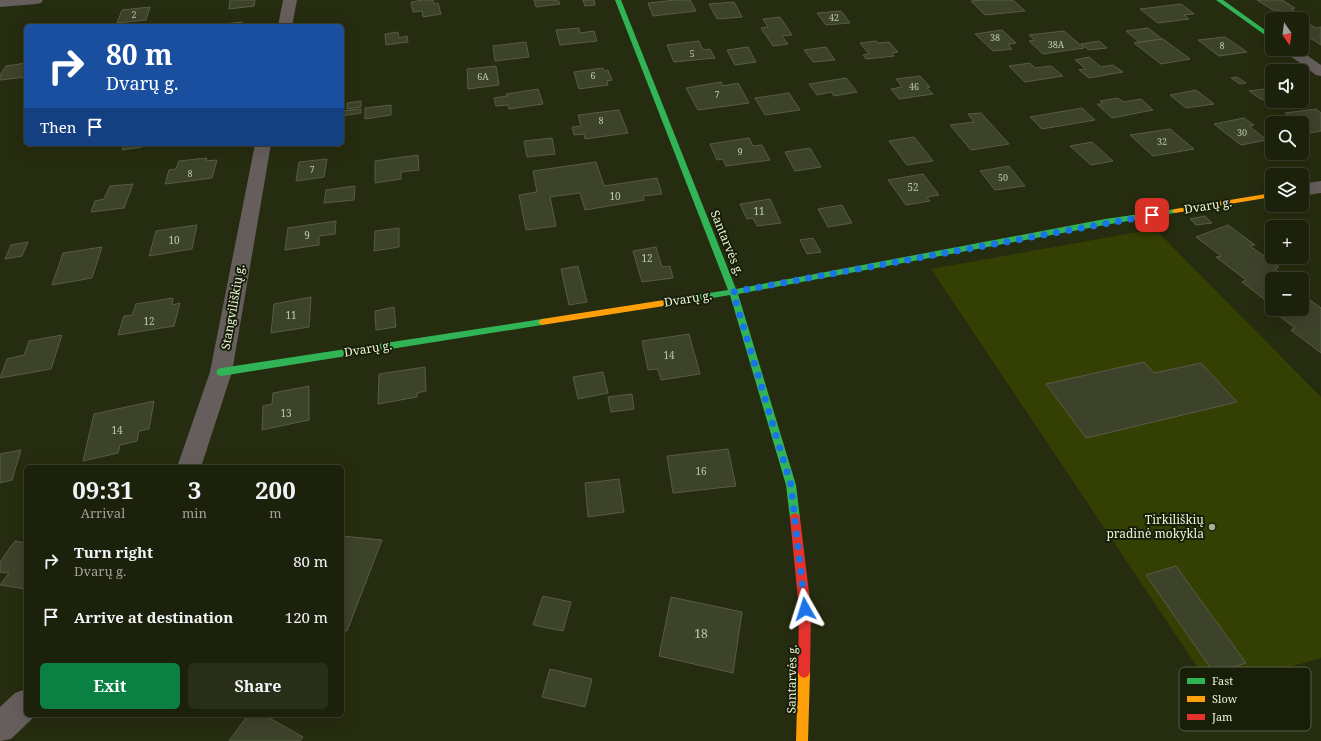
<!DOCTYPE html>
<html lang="en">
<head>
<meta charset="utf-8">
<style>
	body { margin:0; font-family:"Noto Serif",serif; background:#292e19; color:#f1f3f6; height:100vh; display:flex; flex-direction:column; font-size:15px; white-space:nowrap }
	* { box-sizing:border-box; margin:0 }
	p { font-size:13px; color:#a0a39d }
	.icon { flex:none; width:22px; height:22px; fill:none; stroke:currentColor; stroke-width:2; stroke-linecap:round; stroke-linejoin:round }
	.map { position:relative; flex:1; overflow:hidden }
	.details { position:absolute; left:24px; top:465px; width:320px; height:252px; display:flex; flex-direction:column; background:#1c210b; border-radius:6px; box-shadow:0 4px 16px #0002,0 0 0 1px #3a3e2c }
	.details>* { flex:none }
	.top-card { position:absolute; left:24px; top:24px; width:320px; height:122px; border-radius:6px; box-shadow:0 4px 16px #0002,0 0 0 1px #3a3e2c; background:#1a4fa0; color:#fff; overflow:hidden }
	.needle { width:26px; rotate:166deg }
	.fabs { position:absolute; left:1265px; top:12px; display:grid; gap:8px }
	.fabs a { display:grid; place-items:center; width:44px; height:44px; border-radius:6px; background:#1c210b; box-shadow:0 4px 16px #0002,0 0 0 1px #3a3e2c; font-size:20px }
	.pin { position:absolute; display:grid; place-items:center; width:34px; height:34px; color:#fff; margin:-17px; border-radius:8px; box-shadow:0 2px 6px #0006 }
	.me { position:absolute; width:44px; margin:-22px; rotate:354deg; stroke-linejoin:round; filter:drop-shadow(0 0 3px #0008) }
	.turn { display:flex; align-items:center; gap:14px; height:84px; padding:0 16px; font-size:18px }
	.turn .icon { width:52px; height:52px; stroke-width:2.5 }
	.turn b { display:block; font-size:28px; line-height:34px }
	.then { display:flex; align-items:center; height:38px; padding:0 16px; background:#0003; gap:8px; font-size:15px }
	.eta { display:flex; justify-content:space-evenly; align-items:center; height:68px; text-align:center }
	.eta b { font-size:24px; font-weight:700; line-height:28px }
	.cta { display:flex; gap:8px; margin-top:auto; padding:8px 16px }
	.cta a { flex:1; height:46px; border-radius:6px; background:#0b8043; color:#fff; font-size:16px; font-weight:700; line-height:46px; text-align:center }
	.cta a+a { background:#292e19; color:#f1f3f6 }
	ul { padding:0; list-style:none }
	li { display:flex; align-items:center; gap:12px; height:56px; padding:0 16px }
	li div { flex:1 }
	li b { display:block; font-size:15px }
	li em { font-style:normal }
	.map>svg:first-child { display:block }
	.built { fill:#343f03 }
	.building { fill:#3d422b; stroke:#575c45 }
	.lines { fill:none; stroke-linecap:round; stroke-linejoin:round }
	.street { fill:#655e5c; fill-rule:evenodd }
	.fast { fill:#30b455; fill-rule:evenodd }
	.slow { fill:#ff9f0a; fill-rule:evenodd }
	.jam { fill:#e5322d; fill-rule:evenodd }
	.route { stroke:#1a73e8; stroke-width:7; stroke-dasharray:0 12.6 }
	.poi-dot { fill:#a5ad91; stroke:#191e09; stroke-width:1.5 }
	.labels { text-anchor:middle; stroke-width:4; stroke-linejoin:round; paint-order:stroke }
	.far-number-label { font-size:9px; fill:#bfc7ac }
	.number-label { font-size:10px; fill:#bfc7ac }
	.street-label { font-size:12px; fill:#eaf3d7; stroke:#191e09 }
	.poi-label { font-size:12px; fill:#eaf3d7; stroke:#191e09; text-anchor:end }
	.near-number-label { font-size:12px; fill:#bfc7ac }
	.key { fill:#191e09; stroke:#585e47; stroke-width:1 }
	.key-label { font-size:11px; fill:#eaf3d7 }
</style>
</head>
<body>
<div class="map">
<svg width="1321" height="741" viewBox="0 0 1321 741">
	<rect width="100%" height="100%" fill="#262c0f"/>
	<path class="built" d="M1155 229 1321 397V658L1212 689 931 269Z"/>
	<g class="building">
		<path d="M230 0H255L254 6 229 9Z"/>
		<path d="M423 0H433L434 4 438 3 441 14 423 17 422 11 413 12 411 2Z"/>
		<path d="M534 0H558L560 4 536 7Z"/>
		<path d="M583 0H594L595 5 585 6Z"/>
		<path d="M676 0H690L696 11 653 16 648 3Z"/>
		<path d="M982 0H1010L1014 1 1025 11 985 15 971 1Z"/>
		<path d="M1257 0H1282L1295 8 1291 9 1296 12 1284 14 1278 10H1273Z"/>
		<path d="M734 2 742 17 717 19 709 4Z"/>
		<path d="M1181 4 1194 14 1184 15 1189 19 1158 23 1140 9Z"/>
		<path d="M150 7 146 20 117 23 122 10Z"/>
		<path d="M841 11 850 23 826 25 817 13Z"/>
		<path d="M780 17 792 35 782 36 788 44 773 46 761 28 768 27 763 19Z"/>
		<path d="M242 22 241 26H214L215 25Z"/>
		<path d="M1311 25 1316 28 1321 27V45L1304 34 1310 33 1302 29V27Z"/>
		<path d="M579 28 580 33 594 31 597 41 560 45 556 30Z"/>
		<path d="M1148 28 1162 39 1139 42 1126 31Z"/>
		<path d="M1002 30 1016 43 1008 44 1012 49 993 51 975 34Z"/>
		<path d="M1064 31 1084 48 1043 54 1029 41 1035 40 1029 35Z"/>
		<path d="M398 32 399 38 407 36 408 42 386 45 385 34Z"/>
		<path d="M1225 37 1247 52 1219 56 1198 40Z"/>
		<path d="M1163 39 1190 59 1161 64 1134 43Z"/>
		<path d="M699 41 703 50 710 49 715 58 674 62 667 45Z"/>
		<path d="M876 41 877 43 889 42 898 52 892 53 894 56 866 59 863 55 869 54 860 43Z"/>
		<path d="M1099 41 1107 48 1089 50 1081 44Z"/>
		<path d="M526 42 529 57 495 61 493 46Z"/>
		<path d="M748 47 756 62 735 65 727 50Z"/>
		<path d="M826 47 835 60 813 62 804 50Z"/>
		<path d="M1089 57 1101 67 1113 65 1123 72 1089 78 1079 70 1086 69 1075 60Z"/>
		<path d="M26 63V77L0 80V75L6 66Z"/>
		<path d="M1030 63 1035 68 1051 66 1063 76 1025 82 1009 66Z"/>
		<path d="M496 66 499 85 468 89 467 69Z"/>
		<path d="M603 68 604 71 608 70 612 80 607 81 608 85 579 89 574 72Z"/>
		<path d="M920 76 930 87 927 88 933 94 899 99 891 89 902 87 896 79Z"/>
		<path d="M1237 77 1246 83 1240 84 1231 78Z"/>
		<path d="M846 78 857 92 834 96 831 92 817 95 809 84Z"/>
		<path d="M721 82 723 86 738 83 749 103 698 110 686 88Z"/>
		<path d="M1272 88V99L1262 100 1249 91Z"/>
		<path d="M538 89 543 104 509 109 508 105 496 106 494 98 507 96 506 94Z"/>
		<path d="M1196 90 1214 104 1186 108 1170 95Z"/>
		<path d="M789 93 800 110 765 115 755 98Z"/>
		<path d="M1118 98 1124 102 1141 99 1153 110 1112 118 1097 104H1103L1100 101Z"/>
		<path d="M361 101V107L347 109V103Z"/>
		<path d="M391 105V115L365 119V108Z"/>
		<path d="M1082 108 1095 120 1042 129 1030 117Z"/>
		<path d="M361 109V113L342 116V111Z"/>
		<path d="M1316 109 1321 113V131L1310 133 1302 126V123H1298L1285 113Z"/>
		<path d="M619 110 628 133 585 139 584 134 574 135 572 127 581 126 578 115Z"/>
		<path d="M981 113 1009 144 971 150 950 125 974 122 968 114Z"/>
		<path d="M1244 118 1254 125 1249 126 1267 140 1241 145 1214 124Z"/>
		<path d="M1170 129 1194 149 1153 156 1130 135Z"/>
		<path d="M914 137 933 161 907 165 889 141Z"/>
		<path d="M552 138 555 154 527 157 524 141Z"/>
		<path d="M749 138 753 146 762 145 770 160 726 166 723 159 717 160 710 144Z"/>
		<path d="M1092 142 1113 161 1091 165 1070 146Z"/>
		<path d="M124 144H143L142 147 122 150Z"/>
		<path d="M810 148 821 167 795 171 785 152Z"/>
		<path d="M418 155 419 170 401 172V179L375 183V161Z"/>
		<path d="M207 158 206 161 217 160 212 178 165 184 169 170 176 169 179 161Z"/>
		<path d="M327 159 324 177 296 181 299 162Z"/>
		<path d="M596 162 604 186 657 178 662 194 643 196 644 200 585 210 580 193 550 197 556 226 526 230 519 195 537 192 533 171Z"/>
		<path d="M1009 166 1025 186 995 190 980 171Z"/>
		<path d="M923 174 939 195 927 197 930 201 906 205 888 180Z"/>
		<path d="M133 184 124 208 91 212 95 201 104 199 110 186Z"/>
		<path d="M355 186 354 200 324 203 326 190Z"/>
		<path d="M770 199 781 223 757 226 753 218 747 219 740 204Z"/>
		<path d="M842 205 852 223 828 227 818 209Z"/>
		<path d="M1205 216 1212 223 1196 225 1190 219Z"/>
		<path d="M336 221 335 234 319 236V245L285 250 288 228Z"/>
		<path d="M197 225 192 249 149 256 156 231Z"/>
		<path d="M1228 225 1255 245 1250 246 1279 267 1275 269 1289 279H1272V309H1302V294L1321 308V353L1291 330 1295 328 1265 305 1269 303 1242 282 1246 280 1216 257 1221 256 1196 237Z"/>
		<path d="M399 228V247L374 251 375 231Z"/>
		<path d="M813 238 821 252 807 254 800 240Z"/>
		<path d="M28 242 22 256 5 259 11 245Z"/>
		<path d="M102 247 92 278 52 285 63 253Z"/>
		<path d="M656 247 662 267 670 266 673 278 642 282 633 251Z"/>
		<path d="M578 266 587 302 569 305 561 269Z"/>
		<path d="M311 297 309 327 271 333 274 304Z"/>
		<path d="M173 298 172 305 180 303 174 326 118 335 124 316 132 315 136 304Z"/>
		<path d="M394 307 396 327 376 330 375 311Z"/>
		<path d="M689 334 700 374 661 380 658 369 648 370 642 341Z"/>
		<path d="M62 335 51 369 0 378 7 359 24 355 29 341Z"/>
		<path d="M1144 362 1154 373 1201 363 1237 402 1086 438 1046 384Z"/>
		<path d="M425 367 426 391 417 393V397L378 404 379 374Z"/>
		<path d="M603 372 608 393 578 399 573 377Z"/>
		<path d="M309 386V420L262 430 263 406 272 404 273 393Z"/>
		<path d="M632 394 634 409 611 412 608 397Z"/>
		<path d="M154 401 149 429 139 431 137 441 120 445 118 453 83 461 94 414Z"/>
		<path d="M728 449 736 486 673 493 667 456Z"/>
		<path d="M21 450 12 480 0 483V454Z"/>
		<path d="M619 479 624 512 588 517 585 483Z"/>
		<path d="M343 536 382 540 347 631 342 630Z"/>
		<path d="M15 541 26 543V589L0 585 9 573 0 572V562Z"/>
		<path d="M1176 566 1246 663 1214 673 1146 575Z"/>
		<path d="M543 596 571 602 563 631 533 625Z"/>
		<path d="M671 597 742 612 733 673 659 656Z"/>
		<path d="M550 669 592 679 585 707 542 697Z"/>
		<path d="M248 715H264L303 737 300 741H229Z"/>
	</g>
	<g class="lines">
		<g class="street">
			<path d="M0 0H43L41 3 36 4 0 7Z"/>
			<path d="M283 0H297L292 26H278Z"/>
			<path d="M1281 49H1298L1321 65V76L1316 75Z"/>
			<path d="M255 144H271L232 372 201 467H177L210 372Z"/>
			<path d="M1321 181V193L1302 196V184Z"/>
			<path d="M26 689V715H36L11 739 0 741V707L15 693Z"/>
		</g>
		<g class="fast">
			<path d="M615 0H621L736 289 1105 219 1175 209 1179 211 1175 213 1105 225 738 294 796 485 800 518 799 521 795 523 791 521 790 518 786 485 730 295 677 304 673 301 677 298 728 290Z"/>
			<path d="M1216 0H1223L1272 35V40Z"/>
			<path d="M542 319 546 322 542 325 221 376 218 375 216 372 218 369 221 368Z"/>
		</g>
		<g class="slow">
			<path d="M1272 193V197L1175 213 1171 211 1175 209Z"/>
			<path d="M677 298 681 301 677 304 542 325 538 322 542 319Z"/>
			<path d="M804 666 808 668 810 672 808 741H796L798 672 800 668Z"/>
		</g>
		<path class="jam" d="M795 513 799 515 800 518 811 609 810 672 808 676 804 678 800 676 798 672 799 609 790 518 791 515Z"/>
	</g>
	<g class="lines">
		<path class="route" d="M805 609 791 485 733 292 1152 215"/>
	</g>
	<circle class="poi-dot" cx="1212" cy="527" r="4"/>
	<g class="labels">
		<g class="far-number-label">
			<text x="134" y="18">2</text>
			<text x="834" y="21">42</text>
			<text x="995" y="41">38</text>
			<text x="1056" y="48">38A</text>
			<text x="1222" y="49">8</text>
			<text x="692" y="57">5</text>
			<text x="593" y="79">6</text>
			<text x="483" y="80">6A</text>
			<text x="914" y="90">46</text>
			<text x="717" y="98">7</text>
			<text x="601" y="124">8</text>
			<text x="1242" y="136">30</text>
			<text x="1162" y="145">32</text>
			<text x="740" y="155">9</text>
			<text x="312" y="173">7</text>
			<text x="190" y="177">8</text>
			<text x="1003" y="181">50</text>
		</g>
		<g class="number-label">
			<text x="913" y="191">52</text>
			<text x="615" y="200">10</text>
			<text x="759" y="215">11</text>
			<text x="307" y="239">9</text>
			<text x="174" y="244">10</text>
			<text x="647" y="262">12</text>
			<text x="291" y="319">11</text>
			<text x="149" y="325">12</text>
			<text x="669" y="359">14</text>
			<text x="286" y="417">13</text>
			<text x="117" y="434">14</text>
			<text x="701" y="475">16</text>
		</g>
		<g class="street-label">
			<text transform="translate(1208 206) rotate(-9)" y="4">Dvarų g.</text>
			<text transform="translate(727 243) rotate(68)" y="4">Santarvės g.</text>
			<text transform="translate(688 299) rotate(-9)" y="4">Dvarų g.</text>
			<text transform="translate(233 307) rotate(-80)" y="4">Stangviliškių g.</text>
			<text transform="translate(368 349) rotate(-9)" y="4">Dvarų g.</text>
			<text transform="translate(792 679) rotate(-89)" y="4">Santarvės g.</text>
		</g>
		<g class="poi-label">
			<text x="1204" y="524">Tirkiliškių<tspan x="1204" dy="14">pradinė mokykla</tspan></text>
		</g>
		<g class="near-number-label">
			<text x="701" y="638">18</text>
		</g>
	</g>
	<rect x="1179" y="667" width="132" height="64" rx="6" class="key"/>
	<rect x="1187" y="678" width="18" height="6" fill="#30b455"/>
	<rect x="1187" y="696" width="18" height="6" fill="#ff9f0a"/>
	<rect x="1187" y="714" width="18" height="6" fill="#e5322d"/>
	<g class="key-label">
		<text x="1212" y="685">Fast</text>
		<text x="1212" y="703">Slow</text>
		<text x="1212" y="721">Jam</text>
	</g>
</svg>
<div class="fabs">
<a><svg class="needle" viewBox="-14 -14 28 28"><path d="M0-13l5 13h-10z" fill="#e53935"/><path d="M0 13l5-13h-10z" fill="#a0a39d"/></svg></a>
<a><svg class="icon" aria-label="sound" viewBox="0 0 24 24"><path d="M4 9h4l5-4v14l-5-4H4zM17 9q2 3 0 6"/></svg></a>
<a><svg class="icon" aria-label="search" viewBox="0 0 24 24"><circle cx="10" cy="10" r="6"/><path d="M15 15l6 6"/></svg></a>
<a><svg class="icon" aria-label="layers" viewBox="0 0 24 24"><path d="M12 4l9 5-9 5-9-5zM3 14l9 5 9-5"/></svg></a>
<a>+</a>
<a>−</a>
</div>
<div class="pin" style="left:1152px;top:215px;background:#d93025"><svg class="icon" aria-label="arrive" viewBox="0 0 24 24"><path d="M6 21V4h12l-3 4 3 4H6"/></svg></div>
<svg class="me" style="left:805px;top:609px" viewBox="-20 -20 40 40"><path d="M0-17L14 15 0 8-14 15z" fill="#1a73e8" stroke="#fff" stroke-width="4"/></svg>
<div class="top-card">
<div class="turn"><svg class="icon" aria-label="right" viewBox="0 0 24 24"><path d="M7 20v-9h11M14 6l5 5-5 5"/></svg><div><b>80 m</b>Dvarų g.</div></div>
<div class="then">Then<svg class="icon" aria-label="arrive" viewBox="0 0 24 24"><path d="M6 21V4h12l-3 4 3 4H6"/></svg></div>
</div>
<section class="details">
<div class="eta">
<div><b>09:31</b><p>Arrival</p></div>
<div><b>3</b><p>min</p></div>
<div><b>200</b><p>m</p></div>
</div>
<ul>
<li><svg class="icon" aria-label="right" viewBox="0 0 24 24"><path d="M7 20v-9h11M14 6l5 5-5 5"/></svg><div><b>Turn right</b><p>Dvarų g.</p></div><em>80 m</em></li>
<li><svg class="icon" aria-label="arrive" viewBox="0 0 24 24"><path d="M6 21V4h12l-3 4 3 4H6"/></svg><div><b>Arrive at destination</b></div><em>120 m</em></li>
</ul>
<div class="cta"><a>Exit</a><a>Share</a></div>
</section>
</div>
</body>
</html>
